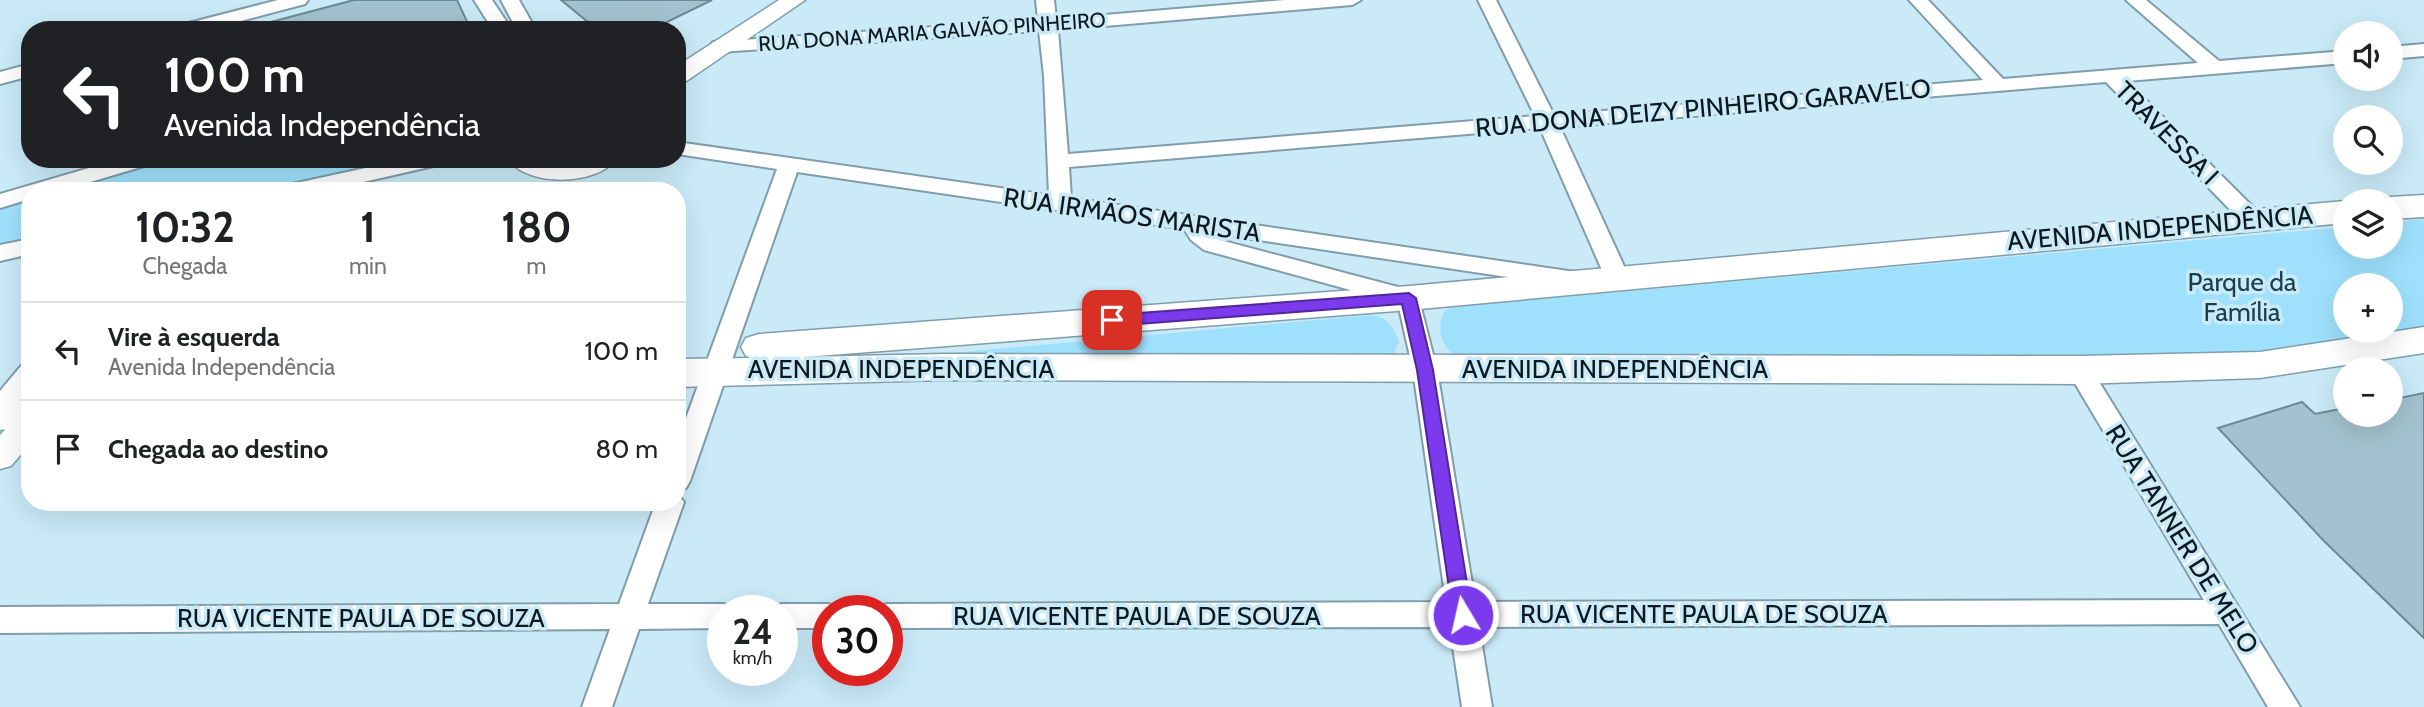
<!DOCTYPE html>
<html lang="pt">
<head>
<meta charset="utf-8">
<style>
	body { margin:0; font-family:Cabin,sans-serif; background:#f6f6f6; color:#202124; height:100vh; display:flex; flex-direction:column; font-size:26px; white-space:nowrap }
	* { box-sizing:border-box; margin:0 }
	p { font-size:23px; color:#757577 }
	.icon { flex:none; width:38px; height:38px; fill:none; stroke:currentColor; stroke-width:2; stroke-linecap:round; stroke-linejoin:round }
	.map { position:relative; flex:1; overflow:hidden }
	.drawer { position:absolute; left:21px; top:182px; width:665px; height:329px; display:flex; flex-direction:column; background:#fff; border-radius:28px; box-shadow:0 7px 28px #0002 }
	.drawer>* { flex:none }
	.top-card { position:absolute; left:21px; top:21px; width:665px; height:147px; border-radius:28px; box-shadow:0 7px 28px #0002; background:#202124; color:#fff; overflow:hidden }
	.buttons { position:absolute; left:2333px; top:21px; display:grid; gap:14px }
	.buttons a { display:grid; place-items:center; width:70px; height:70px; border-radius:50%; background:#fff; box-shadow:0 7px 28px #0002; font-size:35px }
	.speed { position:absolute; left:707px; top:595px; display:flex; gap:14px; font-size:35px; font-weight:700; text-align:center }
	.speed>* { display:grid; place-content:center; width:91px; height:91px; border-radius:50%; background:#fff; box-shadow:0 7px 28px #0002; line-height:1 }
	.speed small { font-size:18px; font-weight:400 }
	.speed .limit { border:10px solid #d22; background:#fff; color:#111 }
	.pin { position:absolute; display:grid; place-items:center; width:60px; height:60px; color:#fff; margin:-30px; border-radius:14px; box-shadow:0 4px 10px #0006 }
	.me { position:absolute; width:77px; margin:-38px; rotate:351deg; stroke-linejoin:round; filter:drop-shadow(0 0 5px #0008) }
	.turn { display:flex; align-items:center; gap:24px; height:147px; padding:0 28px; font-size:32px }
	.turn .icon { width:91px; height:91px; stroke-width:2.5 }
	.turn b { display:block; font-size:49px; line-height:60px }
	.eta { display:flex; justify-content:space-evenly; align-items:center; height:119px; text-align:center }
	.eta b { font-size:42px; font-weight:700; line-height:49px }
	ul { padding:0; list-style:none }
	li { display:flex; align-items:center; gap:21px; height:98px; padding:0 28px; border-top:2px solid #e0e0e0 }
	li div { flex:1 }
	li b { display:block; font-size:26px }
	li em { font-style:normal }
	.map>svg:first-child { display:block }
	.green { fill:#9fe1fd; fill-rule:evenodd }
	.building { fill:#a3c2cf; stroke:#6c8996; stroke-width:2 }
	.lines { fill:none; stroke-linecap:round; stroke-linejoin:round }
	.minor-casing { stroke:#7f9daa; stroke-width:4 }
	.tertiary-casing { stroke:#7f9daa; stroke-width:3 }
	.primary-casing { stroke:#7f9daa; stroke-width:3 }
	.minor { fill:#fff; fill-rule:evenodd }
	.tertiary { fill:#fff; fill-rule:evenodd }
	.primary { fill:#fff; fill-rule:evenodd }
	.route { fill:#7c3aed; stroke:#51269a; stroke-width:2 }
	.labels { text-anchor:middle; stroke-width:7; stroke-linejoin:round; paint-order:stroke }
	.far-street-label { font-size:21px; fill:#0d191e; stroke:#caeaf8 }
	.street-label { font-size:26px; fill:#0d191e; stroke:#caeaf8 }
	.park-label { font-size:26px; fill:#18404f; stroke:#caeaf8 }
</style>
</head>
<body>
<div class="map">
<svg width="2424" height="707" viewBox="0 0 2424 707">
	<rect width="100%" height="100%" fill="#caeaf8"/>
	<g class="green">
		<path d="M166 159H409L262 191H59Z"/>
		<path d="M30 199V240L0 247V208Z"/>
		<path d="M2424 219V330L2251 356 1456 358C1441 344 1435 329 1445 310L1452 307 2345 227V247H2390L2391 222ZM2345 285H2390V331H2345Z"/>
		<path d="M1371 315C1388 317 1394 327 1399 342L1391 359 908 357Z"/>
	</g>
	<g class="building">
		<path d="M354 0H457L471 30H268L267 23Z"/>
		<path d="M561 0H712L665 23 621 30 588 22Z"/>
		<path d="M2424 393V638L2324 541 2218 428 2302 402 2315 414 2345 408V415H2390V400Z"/>
	</g>
	<g class="lines">
		<defs>
			<g id="minor">
				<path d="M278 0H308L305 4 207 30H175L177 26Z"/>
				<path d="M474 0H492L512 30H493Z"/>
				<path d="M501 0H519L536 30H517Z"/>
				<path d="M1036 0H1054L1056 19 1285 0H1361L1352 5 1058 30 1068 154 1535 116 1478 0H1496L1554 115 1983 80 1909 0H1928L2003 79 2198 63 2126 0H2146L2219 61 2345 51V63L2127 81 2261 215 2264 220 2261 225 2253 227 2245 225 2106 82 1560 127 1629 277 1625 283 1617 285 1609 283 1605 277 1540 128 1069 167 1071 198 1582 273 1586 279 1582 285 1574 287 1212 233 1220 240 1417 292 1437 370 1475 602 2204 600 2067 370 2070 364 2079 361 2088 364 2300 707H2268L2219 624 1479 627 1492 707H1462L1450 627 887 628V611H875L877 607 887 604 1446 602 1413 370 1398 303 1204 250 1191 240 1184 229 797 172 690 481 686 488 677 491V443L777 169 677 154V142L1049 195 1044 76 1039 31 720 52 710 46 713 42 1038 20Z"/>
				<path d="M2424 44V56L2390 59V47Z"/>
				<path d="M30 64V76L0 84V72Z"/>
				<path d="M120 159H154L151 164 60 191H30V199L0 208V194Z"/>
				<path d="M407 159H448L445 164 438 165 324 191H281L284 186 292 184Z"/>
				<path d="M30 239V254L0 261V245Z"/>
				<path d="M30 363C30 386 26 411 0 419V391L21 366Z"/>
				<path d="M677 494 684 502 648 604H723L733 607 735 611H723V628L639 629 612 707H582L610 629 0 633V607L619 604 656 502H677Z"/>
				<path d="M782 604H828L838 607 840 611H828V628H782V611H770L772 607Z"/>
			</g>
			<g id="tertiary">
				<path d="M779 0H805L685 82 677 84V66Z"/>
				<path d="M508 159H537L549 164 580 159H616C598 185 528 188 508 159Z"/>
				<path d="M30 410V444L11 466 0 469V435L19 414Z"/>
			</g>
			<g id="primary">
				<path d="M2424 195V217L2390 219V201H2378L2390 197Z"/>
				<path d="M2345 201V223L1409 310 804 357 945 354 2079 356 2260 352 2424 327V353L2260 378 2079 384 945 380 677 387V359L751 358 746 356 741 347 746 338 759 334 1409 286Z"/>
				<path d="M30 398V426L0 430V402Z"/>
			</g>
		</defs>
		<use href="#minor" class="minor-casing"/>
		<use href="#tertiary" class="tertiary-casing"/>
		<use href="#primary" class="primary-casing"/>
		<use href="#minor" class="minor"/>
		<use href="#tertiary" class="tertiary"/>
		<use href="#primary" class="primary"/>
	</g>
	<path class="route" d="M1409 293 1416 298 1433 370 1472 615 1470 621 1463 623 1456 621 1453 615 1417 370 1402 304 1112 326 1104 320 1112 315Z"/>
	<g class="labels">
		<g class="far-street-label">
			<text transform="translate(932 32) rotate(-4)" y="7">RUA DONA MARIA GALVÃO PINHEIRO</text>
		</g>
		<g class="street-label">
			<text transform="translate(1703 108) rotate(-5)" y="9">RUA DONA DEIZY PINHEIRO GARAVELO</text>
			<text transform="translate(2167 133) rotate(45)" y="9">TRAVESSA I</text>
			<text transform="translate(1132 215) rotate(8)" y="9">RUA IRMÃOS MARISTA</text>
			<text transform="translate(2160 228) rotate(-5)" y="9">AVENIDA INDEPENDÊNCIA</text>
			<text x="901" y="378">AVENIDA INDEPENDÊNCIA</text>
			<text x="1615" y="378">AVENIDA INDEPENDÊNCIA</text>
			<text transform="translate(2182 539) rotate(58)" y="9">RUA TANNER DE MELO</text>
			<text x="1704" y="623">RUA VICENTE PAULA DE SOUZA</text>
			<text x="1137" y="625">RUA VICENTE PAULA DE SOUZA</text>
			<text x="361" y="627">RUA VICENTE PAULA DE SOUZA</text>
		</g>
		<g class="park-label">
			<text x="2242" y="291">Parque da<tspan x="2242" dy="30">Família</tspan></text>
		</g>
	</g>
</svg>
<div class="buttons">
<a><svg class="icon" aria-label="sound" viewBox="0 0 24 24"><path d="M4 9h4l5-4v14l-5-4H4zM17 9q2 3 0 6"/></svg></a>
<a><svg class="icon" aria-label="search" viewBox="0 0 24 24"><circle cx="10" cy="10" r="6"/><path d="M15 15l6 6"/></svg></a>
<a><svg class="icon" aria-label="layers" viewBox="0 0 24 24"><path d="M12 4l9 5-9 5-9-5zM3 14l9 5 9-5"/></svg></a>
<a>+</a>
<a>−</a>
</div>
<div class="speed"><div>24<small>km/h</small></div><div class="limit">30</div></div>
<div class="pin" style="left:1112px;top:320px;background:#d93025"><svg class="icon" aria-label="arrive" viewBox="0 0 24 24"><path d="M6 21V4h12l-3 4 3 4H6"/></svg></div>
<svg class="me" style="left:1463px;top:615px" viewBox="-20 -20 40 40"><circle r="17" fill="#7c3aed" stroke="#fff" stroke-width="3"/><path d="M0-11L8 9 0 5-8 9z" fill="#fff"/></svg>
<div class="top-card">
<div class="turn"><svg class="icon" aria-label="left" viewBox="0 0 24 24"><path d="M17 20v-9H6M10 6l-5 5 5 5"/></svg><div><b>100 m</b>Avenida Independência</div></div>
</div>
<section class="drawer">
<div class="eta">
<div><b>10:32</b><p>Chegada</p></div>
<div><b>1</b><p>min</p></div>
<div><b>180</b><p>m</p></div>
</div>
<ul>
<li><svg class="icon" aria-label="left" viewBox="0 0 24 24"><path d="M17 20v-9H6M10 6l-5 5 5 5"/></svg><div><b>Vire à esquerda</b><p>Avenida Independência</p></div><em>100 m</em></li>
<li><svg class="icon" aria-label="arrive" viewBox="0 0 24 24"><path d="M6 21V4h12l-3 4 3 4H6"/></svg><div><b>Chegada ao destino</b></div><em>80 m</em></li>
</ul>
</section>
</div>
</body>
</html>
